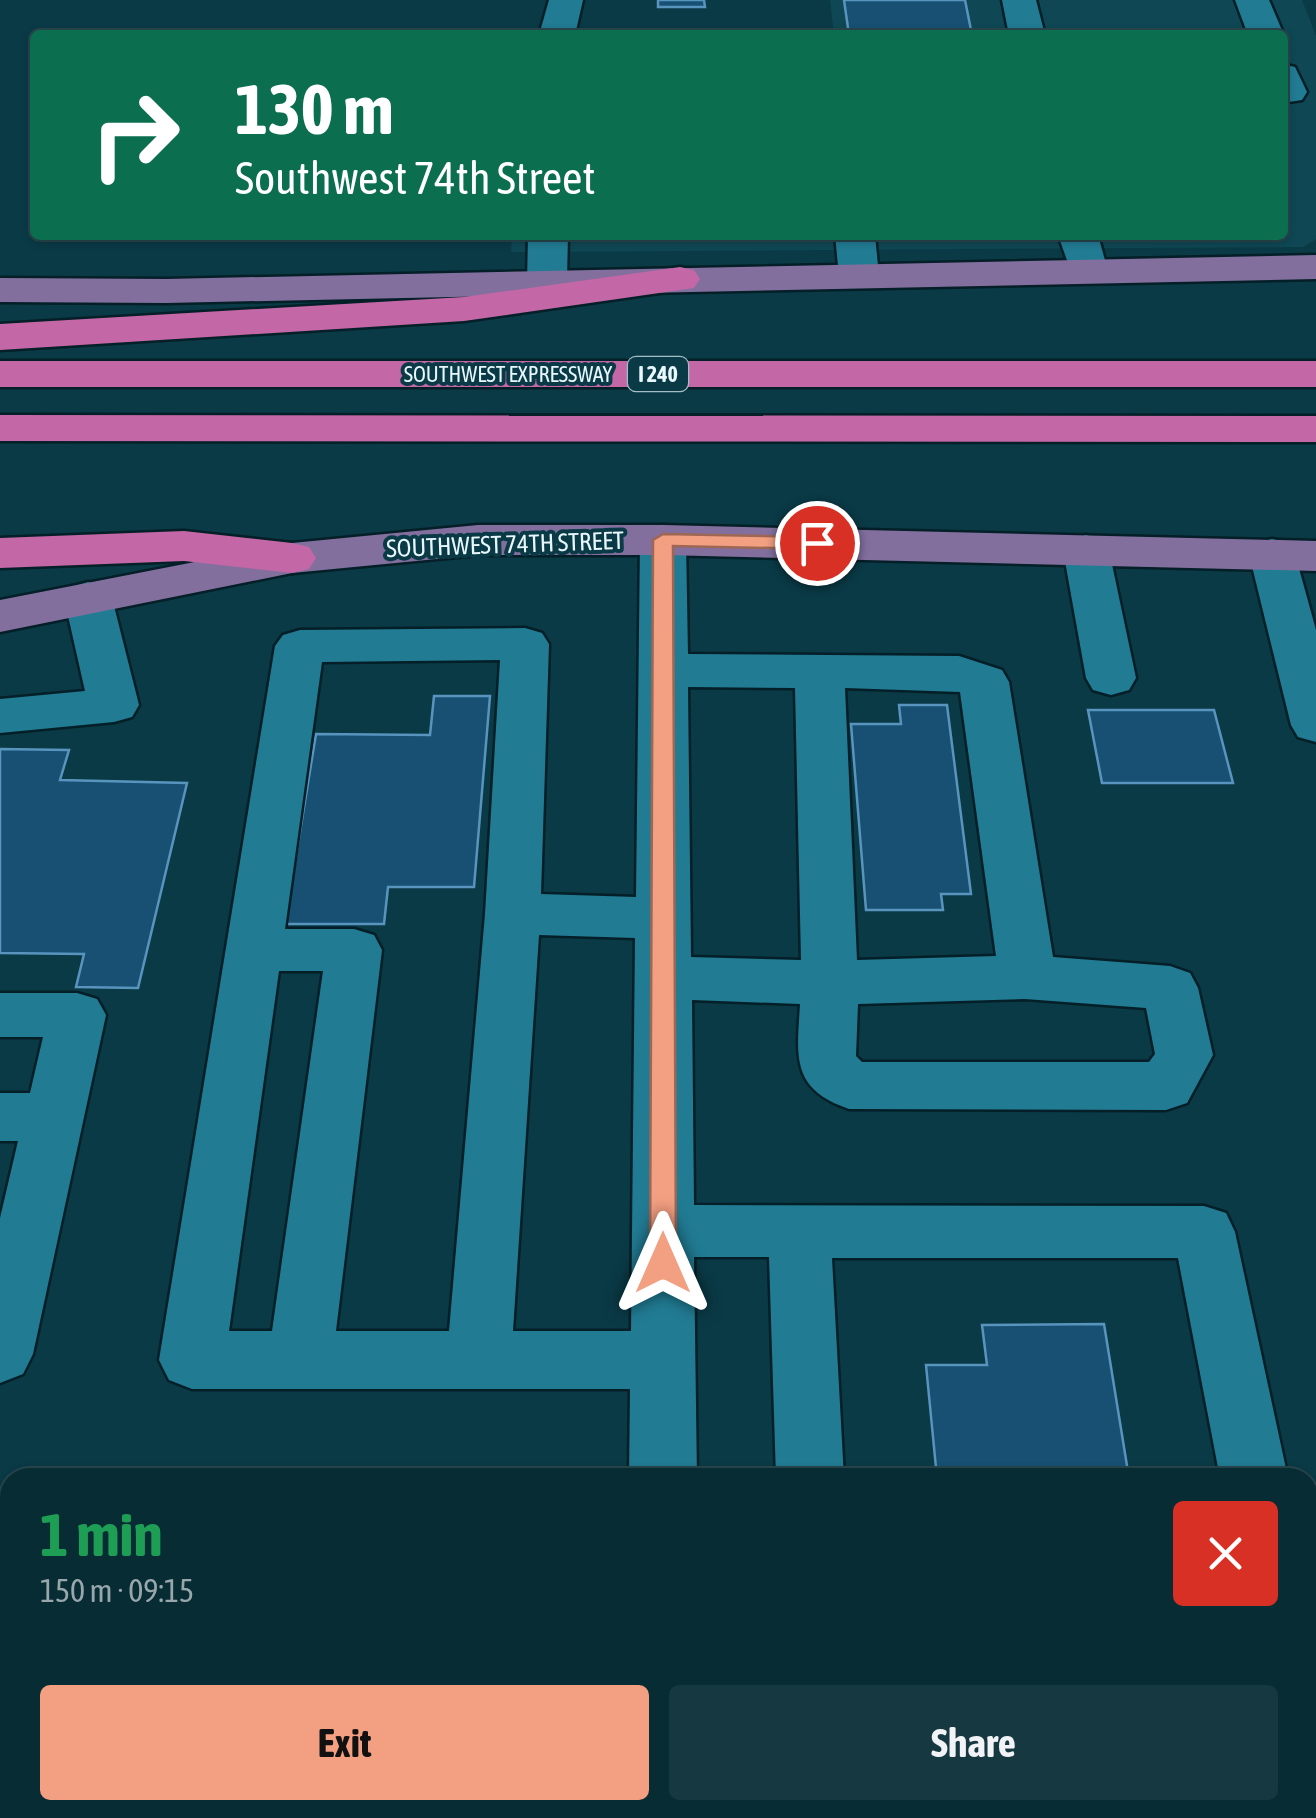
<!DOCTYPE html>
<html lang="en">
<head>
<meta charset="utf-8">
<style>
	body { margin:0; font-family:"Asap Condensed",sans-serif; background:#163840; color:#f1f3f6; height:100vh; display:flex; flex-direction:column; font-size:38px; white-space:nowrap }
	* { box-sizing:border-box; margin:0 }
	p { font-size:32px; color:#98a7ac }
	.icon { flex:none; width:55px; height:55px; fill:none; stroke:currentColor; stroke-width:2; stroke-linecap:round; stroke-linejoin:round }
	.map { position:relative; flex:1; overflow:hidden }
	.panel { position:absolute; left:0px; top:1468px; width:1318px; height:352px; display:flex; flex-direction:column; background:#082c34; border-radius:30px 30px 0 0; box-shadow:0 2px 8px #0004,0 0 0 2px #29484f }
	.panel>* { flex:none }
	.guide { position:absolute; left:30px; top:30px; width:1258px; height:210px; border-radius:10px; box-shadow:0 2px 8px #0004,0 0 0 2px #29484f; background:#0b6e4f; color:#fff; overflow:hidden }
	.pin { position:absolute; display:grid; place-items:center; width:85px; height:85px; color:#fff; margin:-42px; border:5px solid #fff; border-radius:50%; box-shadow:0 2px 10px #0007 }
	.me { position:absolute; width:110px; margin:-55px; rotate:0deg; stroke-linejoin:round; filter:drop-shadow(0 0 8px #0008) }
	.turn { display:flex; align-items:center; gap:35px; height:210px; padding:0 40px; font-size:45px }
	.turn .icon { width:130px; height:130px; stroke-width:2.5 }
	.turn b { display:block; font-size:70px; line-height:85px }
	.round { display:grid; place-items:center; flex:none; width:105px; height:105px; border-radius:10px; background:#163840 }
	.headline { display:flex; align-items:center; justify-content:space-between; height:170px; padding:0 40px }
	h1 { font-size:60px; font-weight:700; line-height:75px; color:#1e9e55 }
	.cta { display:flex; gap:20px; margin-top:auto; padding:20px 40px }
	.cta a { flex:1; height:115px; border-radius:10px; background:#f39f82; color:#111; font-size:40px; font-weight:700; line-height:115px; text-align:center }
	.cta a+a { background:#163840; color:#f1f3f6 }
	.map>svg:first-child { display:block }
	.built { fill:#0f4754 }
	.building { fill:#175072; stroke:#5894be; stroke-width:2.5 }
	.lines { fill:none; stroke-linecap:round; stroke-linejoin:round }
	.minor-tunnel { stroke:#2b5661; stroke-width:66; stroke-dasharray:66 34; stroke-linecap:butt }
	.minor-casing { stroke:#041f27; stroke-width:5 }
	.major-casing { stroke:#041f27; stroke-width:5 }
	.highway-casing { stroke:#041f27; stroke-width:5 }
	.minor { fill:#217b93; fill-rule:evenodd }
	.major { fill:#826f9e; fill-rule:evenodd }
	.highway { fill:#c367a6; fill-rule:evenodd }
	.route { fill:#f39f82; stroke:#9e6754; stroke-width:2.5 }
	.labels { text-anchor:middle; stroke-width:8; stroke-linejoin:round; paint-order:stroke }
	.far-street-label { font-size:22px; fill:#e8f7fc; stroke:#0a3a46 }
	.shield { fill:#0a3a46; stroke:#a5bec5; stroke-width:2.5 }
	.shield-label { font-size:22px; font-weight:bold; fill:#e8f7fc }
	.street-label { font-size:25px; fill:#e8f7fc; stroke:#0a3a46 }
</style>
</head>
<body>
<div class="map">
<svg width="1316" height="1818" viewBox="0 0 1316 1818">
	<rect width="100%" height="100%" fill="#0a3a46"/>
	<path class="built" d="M830 0H1302L1316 36V239L1303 247 511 252 512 235H1282V35H834Z"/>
	<g class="building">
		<path d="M658 0H704L705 7H658Z"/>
		<path d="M844 0H965L972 35H849Z"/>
		<path d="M434 696H490L474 887H388L384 924H285L316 734 430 735Z"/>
		<path d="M899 705H947L971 894H941L943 910H866L851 724H901Z"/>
		<path d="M1088 710H1214L1233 783H1102Z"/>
		<path d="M0 749 69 750 60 780 187 783 138 988 76 987 84 954 0 953Z"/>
		<path d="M1104 1324 1129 1478H937L926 1365H987L982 1325Z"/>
		<path d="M0 1624H10V1810H52L51 1818H0Z"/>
		<path d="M102 1810H311V1818H101Z"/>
	</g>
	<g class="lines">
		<path class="minor-tunnel" d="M0 1679 10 1680"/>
		<defs>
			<g id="minor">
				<path d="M549 0H583L575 35H539Z"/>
				<path d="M1002 0H1036L1045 35H1009Z"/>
				<path d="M1235 0H1269L1284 35 1282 37 1248 35Z"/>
				<path d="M1282 64 1295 67 1307 92 1302 100 1282 103Z"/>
				<path d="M528 235H568L567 282 561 291 547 294 533 291 527 282Z"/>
				<path d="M835 235H875L879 276 873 285 859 288 845 285 839 276Z"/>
				<path d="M1058 235H1098L1108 271 1102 280 1088 283 1074 280Z"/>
				<path d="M663 525 679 530 686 540 688 654 959 656 1002 670 1009 682 1053 957 1170 966 1190 973 1198 988 1213 1055 1187 1103 1166 1110 849 1109C790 1089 797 1056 800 1004L692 1000 694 1205 1204 1206 1226 1213 1235 1232 1288 1478H1220L1178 1258H832L844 1478H776L769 1257H694L697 1478H629L630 1389H192L169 1380 159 1360 275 646 283 635 300 630 525 628 542 633 549 644 541 894 636 897 640 540 647 530ZM500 660 485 914 449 1331H336L382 950 374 935 354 929H285L322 662ZM688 687 795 688 801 960 691 957ZM845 688 960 692 996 956 857 960ZM539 935 635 938 631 1331H513ZM279 971H323L272 1331H229ZM1025 999 1146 1008 1155 1054 1149 1062H862L856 1056 858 1004Z"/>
				<path d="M1086 535 1103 540 1109 550 1136 678 1129 690 1111 695 1093 690 1086 678 1063 550 1069 540Z"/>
				<path d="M1272 539 1289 543 1295 554 1316 630V742L1298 737 1291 725 1249 554 1255 543Z"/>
				<path d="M88 582 105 587 112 598 139 705 132 717 114 722 0 733V699L85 691 64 598 71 587Z"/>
				<path d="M0 993H77L97 999 106 1015 33 1354 23 1374 0 1383V1218L18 1141H0V1093H30L43 1037H0Z"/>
				<path d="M1308 1768H1316V1818H1275L1272 1810H1308Z"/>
				<rect x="416" y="1810" width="76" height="8"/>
				<path d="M628 1810H1099L1095 1818H626Z"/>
			</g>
			<g id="major">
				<path d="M1316 255V279L166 303 0 302V278L166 279Z"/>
				<path d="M478 525H663L1316 541V571L663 555H478L292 573 0 632V600L292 543Z"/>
			</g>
			<g id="highway">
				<path d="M680 267 694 270 700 279 694 288 464 321 0 350V324L464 297Z"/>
				<rect x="0" y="361" width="1316" height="26"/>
				<path d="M0 415 1316 416V442L0 441Z"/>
				<path d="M184 531 292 543 309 547 316 558 309 569 292 573 184 561 0 568V538Z"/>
			</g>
		</defs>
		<use href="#minor" class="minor-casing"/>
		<use href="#major" class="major-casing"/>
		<use href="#highway" class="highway-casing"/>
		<use href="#minor" class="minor"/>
		<use href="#major" class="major"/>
		<use href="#highway" class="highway"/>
	</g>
	<path class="route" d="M663 534 817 537 826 543 817 549 673 546 676 1263 672 1271 663 1274 654 1271 650 1263 653 540Z"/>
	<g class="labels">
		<g class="far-street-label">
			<text x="508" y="382">SOUTHWEST EXPRESSWAY</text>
		</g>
		<rect class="shield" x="628" y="357" width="60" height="34" rx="8"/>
		<g class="shield-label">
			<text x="658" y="382">I 240</text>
		</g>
		<g class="street-label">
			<text transform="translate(505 544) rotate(-2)" y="9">SOUTHWEST 74TH STREET</text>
		</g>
	</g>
</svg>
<div class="pin" style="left:817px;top:543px;background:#d93025"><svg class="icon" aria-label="arrive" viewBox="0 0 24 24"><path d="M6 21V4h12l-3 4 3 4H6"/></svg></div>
<svg class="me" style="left:663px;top:1263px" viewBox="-20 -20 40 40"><path d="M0-17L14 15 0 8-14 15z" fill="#f39f82" stroke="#fff" stroke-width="4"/></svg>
<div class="guide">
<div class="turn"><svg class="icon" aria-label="right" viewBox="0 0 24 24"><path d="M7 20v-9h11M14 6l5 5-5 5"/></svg><div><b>130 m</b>Southwest 74th Street</div></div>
</div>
<section class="panel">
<div class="headline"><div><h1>1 min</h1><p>150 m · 09:15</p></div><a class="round" style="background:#d93025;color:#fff"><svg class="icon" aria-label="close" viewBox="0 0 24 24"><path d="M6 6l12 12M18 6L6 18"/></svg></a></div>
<div class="cta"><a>Exit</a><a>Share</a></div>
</section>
</div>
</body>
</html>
